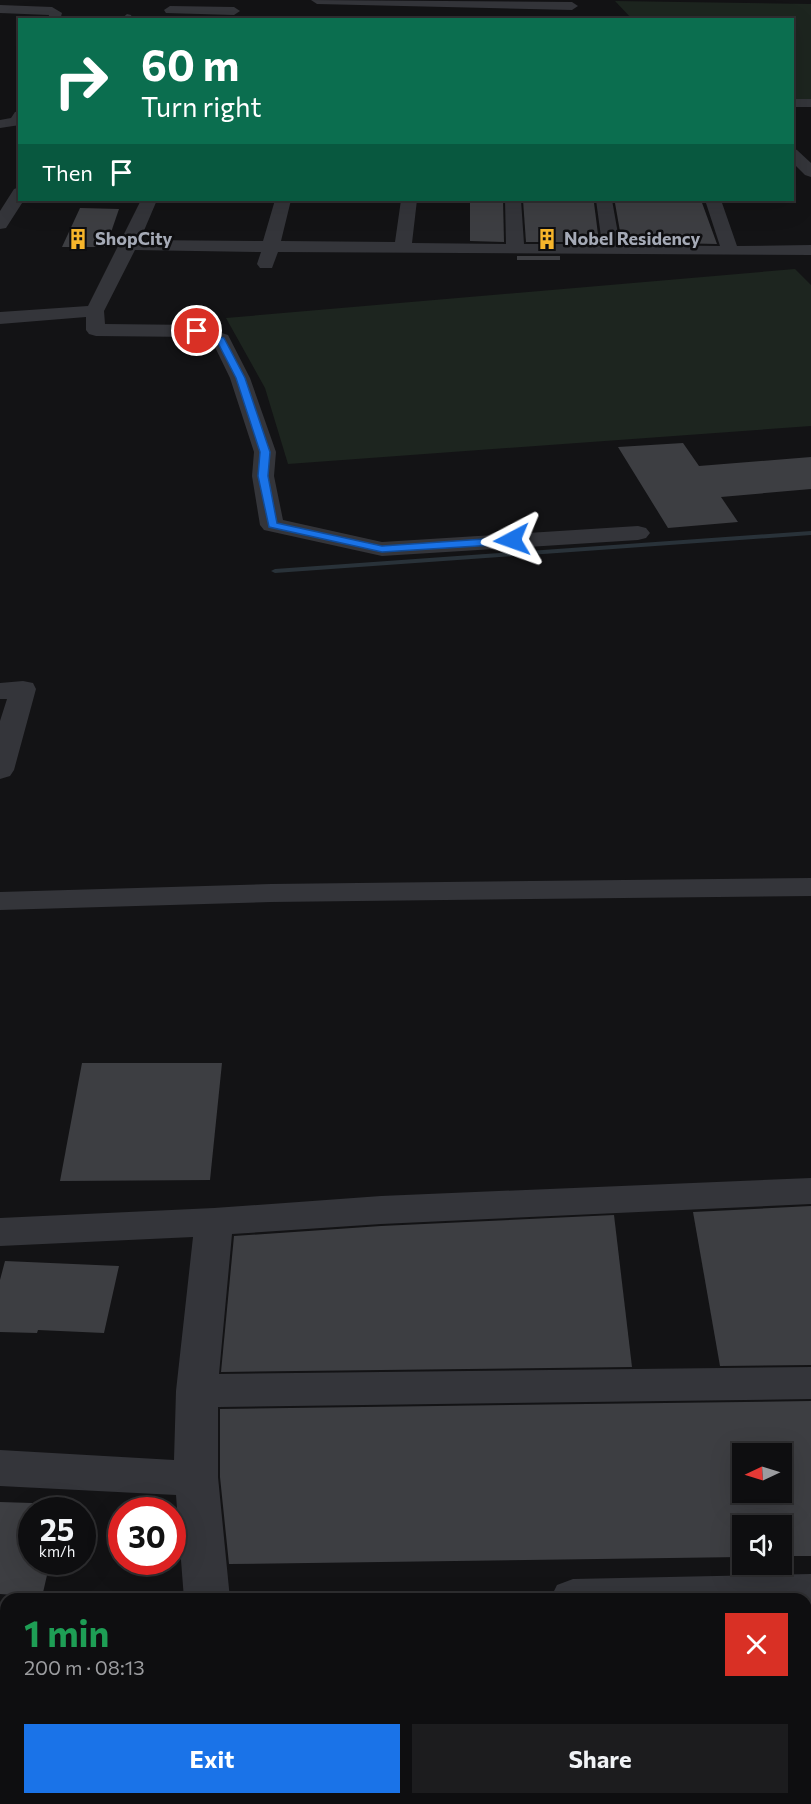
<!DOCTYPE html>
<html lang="en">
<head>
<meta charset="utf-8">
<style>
	body { margin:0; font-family:Commissioner,sans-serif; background:#1c1c1e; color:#f1f3f6; height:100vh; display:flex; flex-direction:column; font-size:22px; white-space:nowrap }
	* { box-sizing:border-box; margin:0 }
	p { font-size:20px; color:#9b9c9f }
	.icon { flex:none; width:33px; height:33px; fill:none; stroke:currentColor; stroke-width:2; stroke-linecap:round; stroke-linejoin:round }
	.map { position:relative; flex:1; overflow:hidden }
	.drawer { position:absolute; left:0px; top:1593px; width:812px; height:212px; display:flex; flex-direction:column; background:#0e0e10; border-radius:18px 18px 0 0; box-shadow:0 6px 24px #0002,0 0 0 2px #2e2e30 }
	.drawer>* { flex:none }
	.banner { position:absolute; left:18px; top:18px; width:776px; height:183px; border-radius:0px; box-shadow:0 6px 24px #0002,0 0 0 2px #2e2e30; background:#0b6e4f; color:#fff; overflow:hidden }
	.needle { width:39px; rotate:266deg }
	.tools { position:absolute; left:732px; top:1443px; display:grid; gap:12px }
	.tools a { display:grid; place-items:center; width:60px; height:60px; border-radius:0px; background:#0e0e10; box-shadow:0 6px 24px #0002,0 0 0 2px #2e2e30; font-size:30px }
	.speed { position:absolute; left:18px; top:1497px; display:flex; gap:12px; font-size:30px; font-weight:700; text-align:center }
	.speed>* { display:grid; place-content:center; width:78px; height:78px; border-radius:50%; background:#0e0e10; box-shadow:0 6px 24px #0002,0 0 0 2px #2e2e30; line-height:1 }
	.speed small { font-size:15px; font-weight:400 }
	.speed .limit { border:9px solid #d22; background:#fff; color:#111 }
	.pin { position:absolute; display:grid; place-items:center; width:51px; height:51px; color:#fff; margin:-26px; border:3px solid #fff; border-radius:50%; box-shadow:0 2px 6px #0007 }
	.me { position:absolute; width:66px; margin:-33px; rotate:266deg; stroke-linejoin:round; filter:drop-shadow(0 0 4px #0008) }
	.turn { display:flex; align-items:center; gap:21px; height:126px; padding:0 24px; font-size:27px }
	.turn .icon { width:78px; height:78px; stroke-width:2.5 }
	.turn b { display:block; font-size:42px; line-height:51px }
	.then { display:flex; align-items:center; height:57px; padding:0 24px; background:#0003; gap:12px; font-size:22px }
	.round { display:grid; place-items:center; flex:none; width:63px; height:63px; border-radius:0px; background:#1c1c1e }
	.head { display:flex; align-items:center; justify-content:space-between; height:102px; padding:0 24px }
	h1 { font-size:36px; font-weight:700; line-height:45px; color:#1e9e55 }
	.primary-button { display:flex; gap:12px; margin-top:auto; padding:12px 24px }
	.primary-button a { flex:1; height:69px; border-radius:0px; background:#1a73e8; color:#fff; font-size:24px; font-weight:700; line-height:69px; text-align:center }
	.primary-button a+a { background:#1c1c1e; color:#f1f3f6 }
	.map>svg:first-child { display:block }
	.green { fill:#1d251f }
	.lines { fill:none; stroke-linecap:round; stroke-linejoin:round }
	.stream { fill:#293239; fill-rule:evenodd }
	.building { fill:#3d3e42; fill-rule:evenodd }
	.minor { fill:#34353a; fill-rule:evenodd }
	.route { fill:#1a73e8; stroke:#114b97; stroke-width:1.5 }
	.labels { text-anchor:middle; stroke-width:5; stroke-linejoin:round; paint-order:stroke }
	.far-poi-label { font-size:18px; font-weight:bold; fill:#a5aab6; stroke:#0e0e10; text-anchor:start }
</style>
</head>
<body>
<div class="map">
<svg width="811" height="1804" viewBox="0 0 811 1804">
	<rect width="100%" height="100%" fill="#131315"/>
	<g class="green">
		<path d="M615 1 811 4V101H792V20L632 19Z"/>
		<path d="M795 269 811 285V426L288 464 265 388 226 318Z"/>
	</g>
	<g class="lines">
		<path class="stream" d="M811 531V535L275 573 271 571 275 569Z"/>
	</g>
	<g class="building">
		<path d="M470 200H503L504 242 470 241Z"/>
		<path d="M523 200 594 203 599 242H526Z"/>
		<path d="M623 200H701L717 244 673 243 671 237H621L615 203H624Z"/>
		<path d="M80 208 119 209 106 247H62Z"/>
		<rect x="517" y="256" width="43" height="4"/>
		<path d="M683 443 699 466 811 457V489L721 497 738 522 668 528 618 447Z"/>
		<path d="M82 1063H222L210 1180 60 1181Z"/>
		<path d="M811 1206V1365L720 1366 693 1212Z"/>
		<path d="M614 1215 632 1367 221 1372 234 1236 381 1226Z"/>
		<path d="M5 1261 119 1266 104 1333 38 1330 37 1333 0 1332V1280Z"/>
		<path d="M811 1401V1556H782V1526H742V1557L229 1564 220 1477V1409ZM742 1454H782V1492H742Z"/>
		<path d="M0 1502 64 1504 63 1510H32V1562H50L42 1597 0 1594Z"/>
	</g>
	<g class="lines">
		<g class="minor">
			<path d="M311 0 572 2 578 6 572 10 317 4Z"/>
			<path d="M0 5 52 7 62 13 60 20H48L49 15 0 13Z"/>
			<path d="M170 6 234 7 240 11 234 15 166 13 164 10Z"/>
			<path d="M127 14 131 15 133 20H120Z"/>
			<rect x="792" y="99" width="19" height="8"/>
			<path d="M20 111V125L0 128V120L11 118 15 112Z"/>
			<path d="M792 148 797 150 811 163V177L805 175 792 162Z"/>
			<path d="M20 187V200H24L6 228 0 229V211L14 189Z"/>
			<path d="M141 200H157L140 240 263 241 275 200H291L281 241 395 242 401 200H417L412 243 506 244 505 200H521L524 244H602L596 200H612L620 245 720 246 705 200H721L737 246 811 245V255L278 252 272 268H260L257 264 261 252 135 250 104 311 105 324 197 325 228 335 250 378 276 452 274 476 283 520 382 542 638 526 646 528 650 533 646 538 638 540 382 556 264 530 260 525 252 476 254 452 230 378 213 343 195 337 96 336 89 334 86 330V317L0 324V312L88 306Z"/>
			<path d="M23 681 33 683 36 689 14 770 10 776 0 779V721L7 699H0V683Z"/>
			<path d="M811 878V896L271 902 0 910V892L271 884Z"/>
			<path d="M811 1178V1204L381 1224 232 1234 219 1374 811 1367V1399L218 1407V1477L230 1599H184L176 1495 0 1486V1450L174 1460 176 1391 193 1237 0 1246V1218L214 1208 381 1196Z"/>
			<path d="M811 1574V1614H806V1599H550L557 1585 573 1579Z"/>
			<path d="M811 1744V1790L806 1791V1745Z"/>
			<rect x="0" y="1750" width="6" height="46"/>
		</g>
	</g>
	<path class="route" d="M197 329 224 338 245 378 270 452 268 476 277 523 382 546 512 537 517 540 512 544 382 552 269 527 258 476 260 452 236 378 217 341 194 333V329Z"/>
	<defs>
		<symbol id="building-bare" viewBox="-9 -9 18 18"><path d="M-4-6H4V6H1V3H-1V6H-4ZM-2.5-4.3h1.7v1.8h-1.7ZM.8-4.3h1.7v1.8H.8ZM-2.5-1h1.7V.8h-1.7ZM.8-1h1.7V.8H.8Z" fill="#f6b52b" stroke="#0e0e10" stroke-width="2.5" paint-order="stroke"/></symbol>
	</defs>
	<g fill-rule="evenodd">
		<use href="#building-bare" x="63" y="224" width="30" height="30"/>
		<use href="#building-bare" x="532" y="224" width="30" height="30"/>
	</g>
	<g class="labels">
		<g class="far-poi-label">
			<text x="95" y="245">ShopCity</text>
			<text x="564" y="245">Nobel Residency</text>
		</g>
	</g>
</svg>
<div class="tools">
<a><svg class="needle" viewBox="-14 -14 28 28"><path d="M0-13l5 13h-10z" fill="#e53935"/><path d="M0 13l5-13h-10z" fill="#9b9c9f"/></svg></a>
<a><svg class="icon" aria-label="sound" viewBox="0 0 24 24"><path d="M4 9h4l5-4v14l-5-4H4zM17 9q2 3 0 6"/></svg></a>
</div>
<div class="speed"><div>25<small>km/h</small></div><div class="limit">30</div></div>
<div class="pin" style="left:197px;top:331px;background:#d93025"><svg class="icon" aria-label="arrive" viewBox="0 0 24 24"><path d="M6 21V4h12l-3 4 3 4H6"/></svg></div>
<svg class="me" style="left:512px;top:540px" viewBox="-20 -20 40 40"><path d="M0-17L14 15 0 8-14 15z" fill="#1a73e8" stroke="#fff" stroke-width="4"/></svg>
<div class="banner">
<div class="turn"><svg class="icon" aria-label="right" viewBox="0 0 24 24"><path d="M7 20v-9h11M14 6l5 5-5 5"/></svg><div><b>60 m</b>Turn right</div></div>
<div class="then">Then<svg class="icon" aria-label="arrive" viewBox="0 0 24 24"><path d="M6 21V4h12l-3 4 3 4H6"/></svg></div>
</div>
<section class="drawer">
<div class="head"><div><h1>1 min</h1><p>200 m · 08:13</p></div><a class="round" style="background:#d93025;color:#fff"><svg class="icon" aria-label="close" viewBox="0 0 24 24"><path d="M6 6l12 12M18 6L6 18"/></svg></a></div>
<div class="primary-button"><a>Exit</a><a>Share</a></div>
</section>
</div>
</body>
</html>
